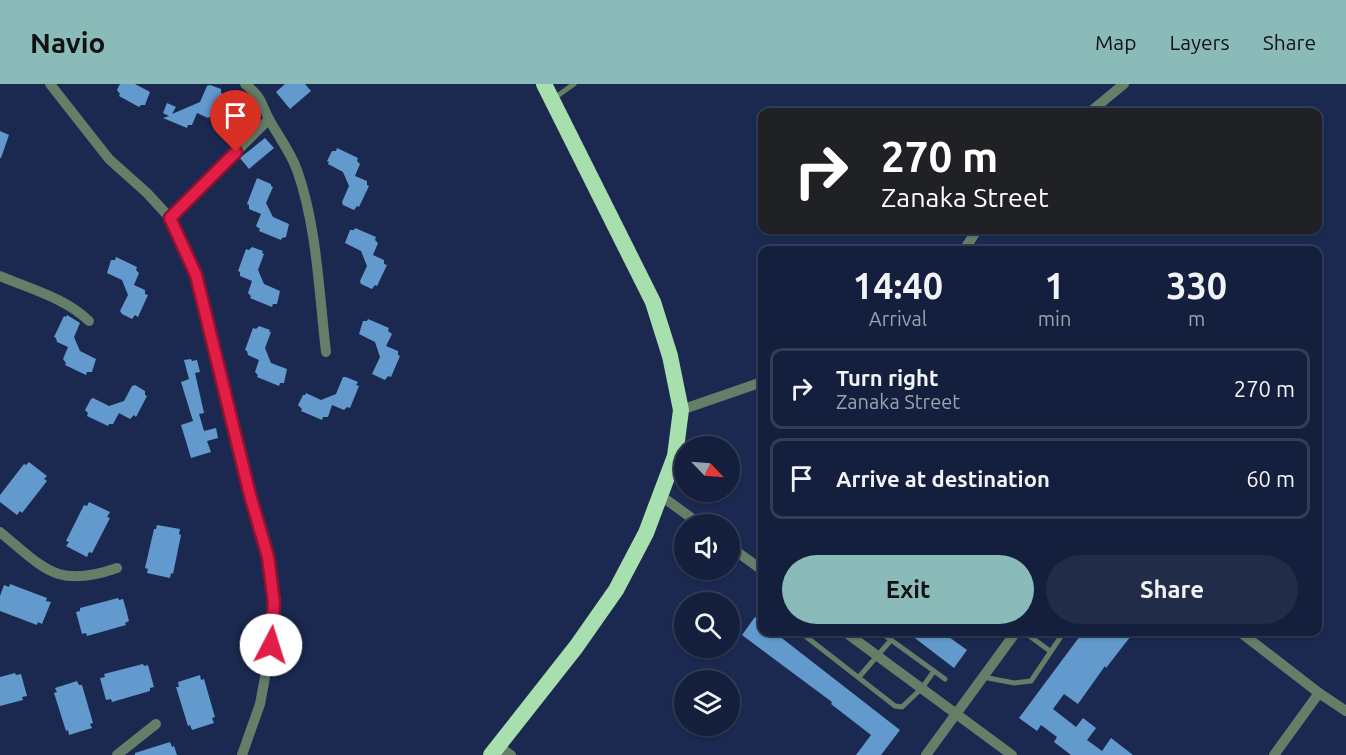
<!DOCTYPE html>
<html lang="en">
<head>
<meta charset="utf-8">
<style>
	body { margin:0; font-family:Ubuntu,sans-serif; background:#212c48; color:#f1f3f6; height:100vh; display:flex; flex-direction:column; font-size:22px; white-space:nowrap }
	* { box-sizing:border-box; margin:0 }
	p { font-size:20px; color:#9da2b0 }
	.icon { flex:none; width:33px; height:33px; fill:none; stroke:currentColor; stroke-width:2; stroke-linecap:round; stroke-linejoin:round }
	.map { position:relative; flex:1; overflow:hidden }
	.side { position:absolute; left:758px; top:162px; width:564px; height:390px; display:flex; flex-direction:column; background:#141f3d; border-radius:12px; box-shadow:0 2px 4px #0004,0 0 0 2px #333d57 }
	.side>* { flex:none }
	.banner { position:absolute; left:758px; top:24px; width:564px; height:126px; border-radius:12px; box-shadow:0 2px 4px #0004,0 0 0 2px #333d57; background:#202124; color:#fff; overflow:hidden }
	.needle { width:39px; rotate:115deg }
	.buttons { position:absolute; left:674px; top:352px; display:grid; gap:12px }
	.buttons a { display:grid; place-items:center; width:66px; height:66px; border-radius:50%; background:#141f3d; box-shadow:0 2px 4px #0004,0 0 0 2px #333d57; font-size:30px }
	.pin { position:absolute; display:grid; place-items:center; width:51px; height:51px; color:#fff; margin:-62px -26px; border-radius:50% 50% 50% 0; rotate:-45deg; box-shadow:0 0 6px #0007 }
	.pin .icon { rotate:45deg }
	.me { position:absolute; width:66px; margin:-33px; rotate:5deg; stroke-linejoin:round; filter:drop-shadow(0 0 4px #0008) }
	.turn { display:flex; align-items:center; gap:21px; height:126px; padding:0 24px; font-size:27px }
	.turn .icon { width:78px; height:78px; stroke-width:2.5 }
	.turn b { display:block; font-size:42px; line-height:51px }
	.eta { display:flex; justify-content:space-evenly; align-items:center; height:102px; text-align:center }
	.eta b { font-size:36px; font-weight:600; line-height:42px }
	.cta { display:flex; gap:12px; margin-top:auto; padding:12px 24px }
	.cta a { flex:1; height:69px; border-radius:36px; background:#8bbbb9; color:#111; font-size:24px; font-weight:600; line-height:69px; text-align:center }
	.cta a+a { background:#212c48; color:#f1f3f6 }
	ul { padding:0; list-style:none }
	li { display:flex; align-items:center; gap:18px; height:81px; margin:0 12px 9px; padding:0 12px; border:3px solid #333d57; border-radius:12px }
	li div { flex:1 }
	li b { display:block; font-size:22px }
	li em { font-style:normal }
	header { display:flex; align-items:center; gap:36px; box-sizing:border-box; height:84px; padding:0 30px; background:#8bbbb9; color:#111 }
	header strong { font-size:28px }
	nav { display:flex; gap:33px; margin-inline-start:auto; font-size:21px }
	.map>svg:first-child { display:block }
	.building { fill:#629ace }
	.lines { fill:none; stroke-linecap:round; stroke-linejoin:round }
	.service { stroke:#657e68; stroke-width:5 }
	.minor { stroke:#657e68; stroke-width:10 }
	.trunk { stroke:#a7e0ae; stroke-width:16 }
	.route-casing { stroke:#92132f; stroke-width:15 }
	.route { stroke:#e11d48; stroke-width:10 }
</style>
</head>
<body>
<header>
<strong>Navio</strong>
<nav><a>Map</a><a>Layers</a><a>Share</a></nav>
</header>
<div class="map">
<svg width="1346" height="671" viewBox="0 0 1346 671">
	<rect width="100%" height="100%" fill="#1b2951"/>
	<g class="building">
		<path d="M120 0H135L150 8 145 21H141L139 23 119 12 120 10 117 6Z"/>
		<path d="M285 0H305L311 7 290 25 276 8Z"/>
		<path d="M210 1 221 5V9L223 10 214 32 212 31 208 34 197 29 192 41H188L187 44 163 34 169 32 163 29 167 19 176 23 172 30 200 18 207 2Z"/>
		<path d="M0 47 9 51 1 74H0Z"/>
		<path d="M265 54 274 64 249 85 240 74Z"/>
		<path d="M337 64 358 74 357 77 360 80 355 92 367 97V101L369 102 359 123 357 122 354 126 343 121 342 118 349 102 343 88 328 80 329 78 327 77 332 67H336Z"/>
		<path d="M257 94 271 100V102L273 103 266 119 273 133 289 140 286 153 282 154 281 156 259 147 260 145 256 142 261 130 249 125V121L247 120Z"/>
		<path d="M355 144 376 153 375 156 378 159 373 171 384 176V180L387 181 377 202 375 201 372 205 361 200 360 197 367 182 361 167 345 159 350 146H354Z"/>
		<path d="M252 163 263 167 262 169 264 170 258 186 264 200 280 207 277 220H273L272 223 250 214 251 212 248 209 252 197 240 192V188L238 187 246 165 249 166Z"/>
		<path d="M116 173 137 183 136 186 139 189 134 201 145 206V210L148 211 138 233 135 231 132 235 122 230 120 227 128 211 122 196 107 189 111 176H115Z"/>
		<path d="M67 231 80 239 74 253 80 267 96 275 92 288H87L86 291 65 281 66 279 63 275 68 263 57 258 56 254 54 253 64 232 66 233Z"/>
		<path d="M368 235 389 244 388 247 392 250 386 262 398 267V271L400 272 391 293 388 292 385 296 372 290 380 273 375 258 359 250 363 237H367Z"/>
		<path d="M259 242 270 246 269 248H271L265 264 271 279 287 285 284 299H280L279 302 257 293 258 291 255 288 259 276 248 271 247 267 245 266 253 244 256 245Z"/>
		<path d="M191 275 192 277 197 276 200 288 195 289 204 329 199 330 204 347 216 344 218 354 207 357 211 368 191 374 181 341 193 337 181 298 189 295 184 276Z"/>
		<path d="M343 293H346L358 298 356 301 359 302 350 324 347 323 344 326 332 321 328 333H323L322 336 301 327 302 325 298 321 303 311H305L306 309 321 316 336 310Z"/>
		<path d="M135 301 145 307V311L147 312 136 333 134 331 130 335 119 329 113 340H109L108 342 87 332 88 329 85 326 91 315 93 314 109 322 124 317 132 302Z"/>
		<path d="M29 378 47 392 44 395 47 397 22 429 20 427 17 431 0 418V411L24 380 26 381Z"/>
		<path d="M89 418 110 428 107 433 110 434 92 469 89 468 87 473 66 462 69 458 66 457 84 421 87 422Z"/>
		<path d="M157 441 180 445 179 450 181 451 173 490 171 489 170 494 147 489 148 485 145 484 154 445H156Z"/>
		<path d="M10 500 47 514 46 517 51 518 42 540 38 538 37 541 0 527V512L4 501 9 503Z"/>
		<path d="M118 514 119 516 123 515 126 525 129 537 125 539 126 541 87 552 86 549 82 550 76 528 80 527V524Z"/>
		<path d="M755 533 762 539V548H774L900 646 881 671H856L871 651 831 620 832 618 742 551Z"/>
		<path d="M907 548H942L967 566 954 584Z"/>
		<path d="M1083 548H1134L1106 584 1105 582 1078 620 1064 610 1053 625 1076 643 1083 634 1096 644 1087 656 1102 667 1111 654 1133 671H1071L1054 658 1057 653 1041 641 1037 647 1019 634Z"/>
		<path d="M143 580 144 582 148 581 154 603 150 604V607L112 618 111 615 106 616 100 594 105 593 104 590Z"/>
		<path d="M15 589 16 591 21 590 27 612 22 613 23 616 0 622V593Z"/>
		<path d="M200 591 201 596 204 595 215 633 212 634 214 639 192 646 190 641 188 642 176 603H179L178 598Z"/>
		<path d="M77 597 79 601H82L93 639 90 640 92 644 69 651 68 646 66 647 54 609 57 608 55 604Z"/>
		<path d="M170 658 172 663 174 662 177 671H135V669Z"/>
	</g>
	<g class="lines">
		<g class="service">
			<path d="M553 15 574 0"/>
			<path d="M800 548 895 622 902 623 922 604 934 587"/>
			<path d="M880 548 945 595"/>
			<path d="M1024 548 1050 567"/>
			<path d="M859 593 891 556"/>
			<path d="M983 593 1014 599 1031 597 1064 548"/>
		</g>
		<g class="minor">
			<path d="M50 0 109 75 147 109 170 134 196 191 250 411 268 473 274 519 271 561 260 620 242 671"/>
			<path d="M245 0C264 15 260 19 270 37 279 53 291 69 297 86 317 142 319 209 326 268"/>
			<path d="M1090 28 1124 0"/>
			<path d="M170 134 269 35"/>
			<path d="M964 166 977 146"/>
			<path d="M0 192C31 205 65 214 89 237"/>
			<path d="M681 326 762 298"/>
			<path d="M660 411 701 441"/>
			<path d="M0 448C45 485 57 505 117 484"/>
			<path d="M729 462 762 486"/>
			<path d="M845 548 1012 671"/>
			<path d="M1240 548 1319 609 1346 627"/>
			<path d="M498 662 511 671"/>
			<path d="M117 671 156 640"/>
			<path d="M926 671 1016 548"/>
			<path d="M1274 671 1319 609"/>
		</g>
		<path class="trunk" d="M491 671 576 563 616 506 646 449 675 372 681 326 670 272 653 218 544 0"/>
	</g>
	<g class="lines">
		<defs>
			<path id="route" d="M236 68 170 134 196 191 250 411 268 473 274 519 271 561"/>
		</defs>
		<use href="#route" class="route-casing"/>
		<use href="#route" class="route"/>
	</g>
</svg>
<div class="buttons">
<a><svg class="needle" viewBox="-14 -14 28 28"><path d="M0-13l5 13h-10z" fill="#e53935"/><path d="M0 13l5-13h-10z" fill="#9da2b0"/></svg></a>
<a><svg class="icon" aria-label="sound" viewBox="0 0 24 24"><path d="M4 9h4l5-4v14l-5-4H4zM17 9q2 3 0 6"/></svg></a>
<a><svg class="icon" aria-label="search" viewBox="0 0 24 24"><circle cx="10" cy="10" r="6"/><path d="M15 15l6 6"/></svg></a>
<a><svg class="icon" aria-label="layers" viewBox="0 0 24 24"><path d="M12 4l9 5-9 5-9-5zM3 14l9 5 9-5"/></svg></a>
</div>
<div class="pin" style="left:236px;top:68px;background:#d93025"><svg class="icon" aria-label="arrive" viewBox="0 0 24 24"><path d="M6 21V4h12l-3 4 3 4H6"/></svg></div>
<svg class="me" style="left:271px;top:561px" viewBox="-20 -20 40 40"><circle r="19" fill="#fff"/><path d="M0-13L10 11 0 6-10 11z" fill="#e11d48"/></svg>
<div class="banner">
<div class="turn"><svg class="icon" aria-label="right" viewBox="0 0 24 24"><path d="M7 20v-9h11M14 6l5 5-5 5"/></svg><div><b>270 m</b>Zanaka Street</div></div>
</div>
<section class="side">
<div class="eta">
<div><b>14:40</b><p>Arrival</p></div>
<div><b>1</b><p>min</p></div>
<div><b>330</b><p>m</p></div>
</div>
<ul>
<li><svg class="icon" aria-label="right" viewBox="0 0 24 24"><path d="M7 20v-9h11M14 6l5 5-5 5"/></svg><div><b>Turn right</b><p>Zanaka Street</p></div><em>270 m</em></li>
<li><svg class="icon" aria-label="arrive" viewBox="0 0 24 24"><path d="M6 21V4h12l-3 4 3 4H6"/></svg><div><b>Arrive at destination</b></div><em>60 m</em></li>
</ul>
<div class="cta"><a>Exit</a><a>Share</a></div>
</section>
</div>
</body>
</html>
